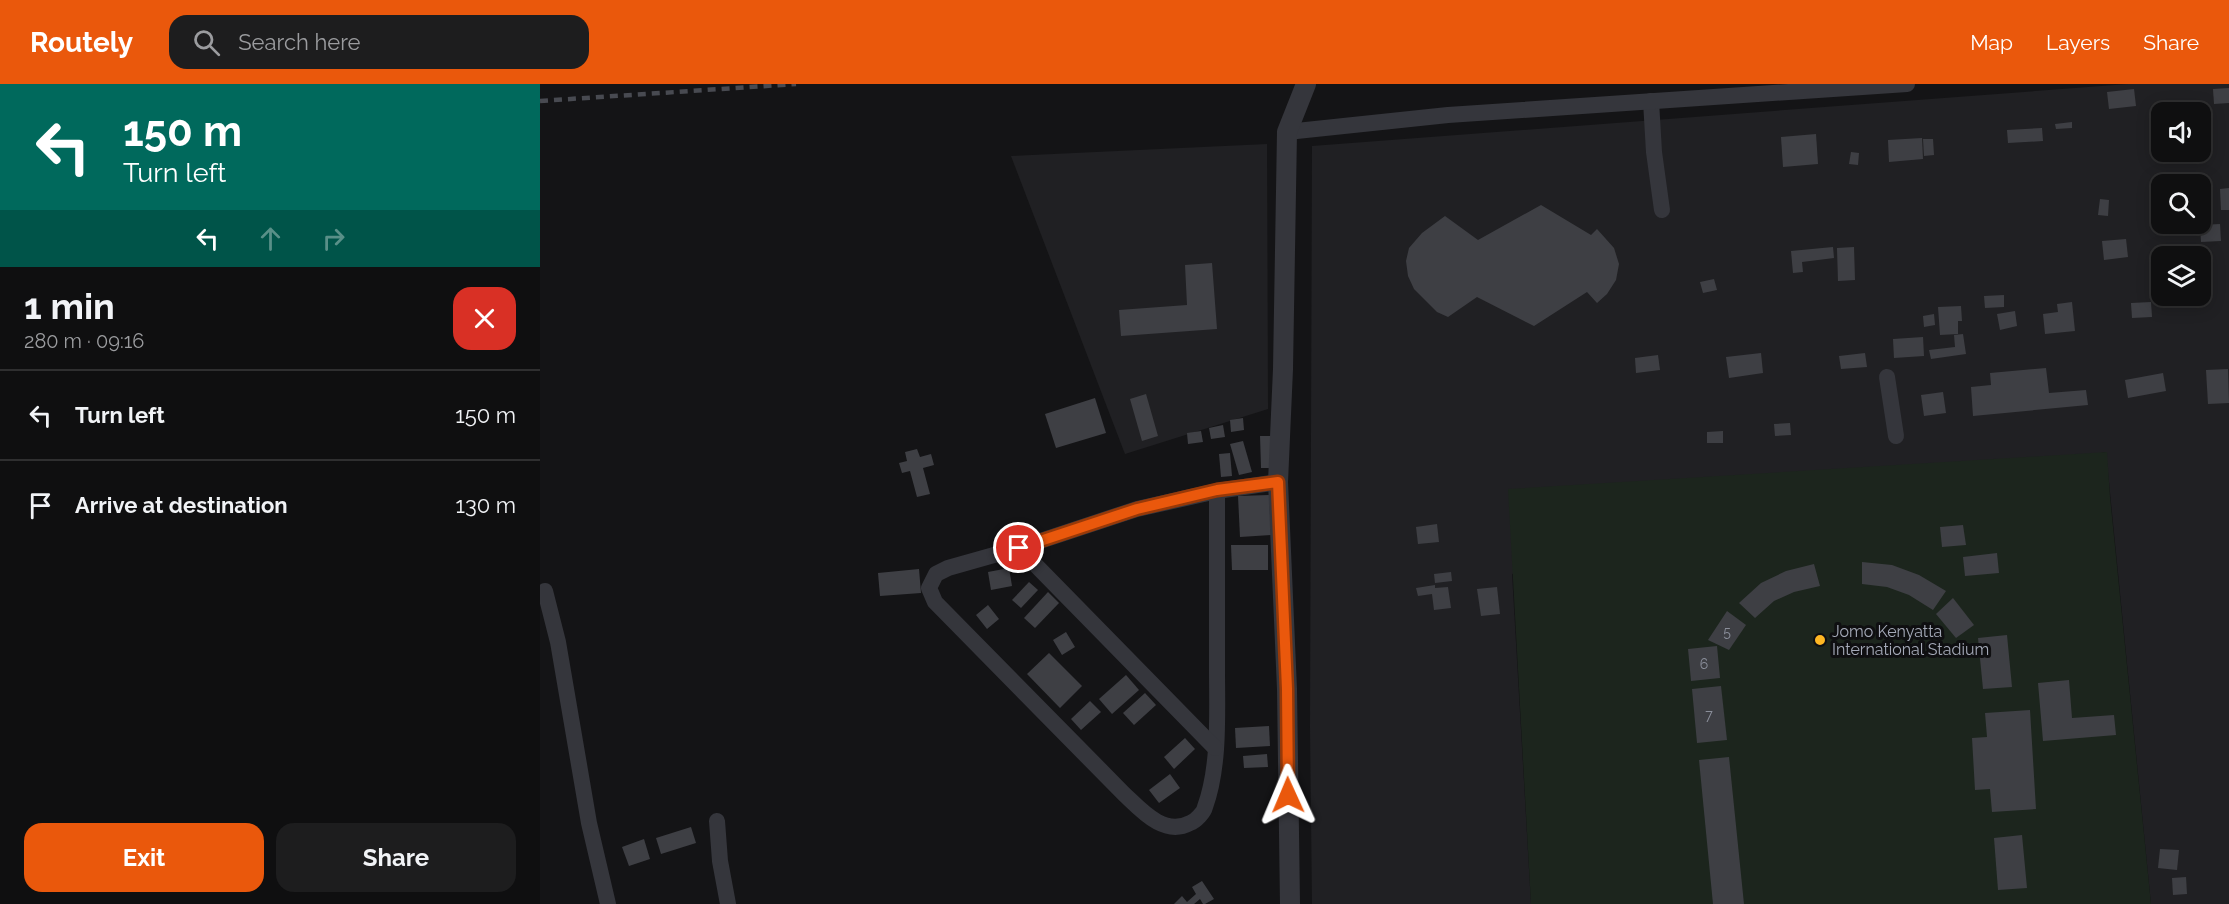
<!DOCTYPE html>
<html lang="en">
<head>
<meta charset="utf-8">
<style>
	body { margin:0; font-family:Raleway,sans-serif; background:#1d1d1e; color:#f1f3f6; height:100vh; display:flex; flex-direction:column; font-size:22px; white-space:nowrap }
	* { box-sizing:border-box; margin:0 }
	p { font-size:20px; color:#9b9c9f }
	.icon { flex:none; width:33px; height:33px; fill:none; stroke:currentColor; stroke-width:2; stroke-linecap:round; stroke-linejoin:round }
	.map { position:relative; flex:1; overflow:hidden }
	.side { display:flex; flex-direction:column; background:#0f0f10; width:540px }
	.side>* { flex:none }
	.top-card { background:#00695c; color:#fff; overflow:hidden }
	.controls { position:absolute; left:1611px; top:18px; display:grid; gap:12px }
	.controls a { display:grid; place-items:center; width:60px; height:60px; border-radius:12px; background:#0f0f10; box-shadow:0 3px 15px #0003,0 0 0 2px #2f2f30; font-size:30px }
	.pin { position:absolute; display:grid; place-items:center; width:51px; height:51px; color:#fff; margin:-26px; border:3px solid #fff; border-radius:50%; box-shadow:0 2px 6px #0007 }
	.me { position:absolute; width:66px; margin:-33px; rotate:359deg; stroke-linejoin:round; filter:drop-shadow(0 0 4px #0008) }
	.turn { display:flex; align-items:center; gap:21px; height:126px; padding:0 24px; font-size:27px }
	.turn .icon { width:78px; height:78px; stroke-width:2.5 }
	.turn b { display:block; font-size:42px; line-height:51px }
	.lanes { display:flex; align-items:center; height:57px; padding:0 24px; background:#0003; justify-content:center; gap:30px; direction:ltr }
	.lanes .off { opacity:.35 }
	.round { display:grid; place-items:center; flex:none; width:63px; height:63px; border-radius:18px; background:#1d1d1e }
	.overview { display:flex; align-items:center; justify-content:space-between; height:102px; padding:0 24px }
	h1 { font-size:36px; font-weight:700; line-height:45px }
	.button { display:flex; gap:12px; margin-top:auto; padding:12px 24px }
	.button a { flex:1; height:69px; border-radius:18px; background:#ea580c; color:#fff; font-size:24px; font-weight:700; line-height:69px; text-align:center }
	.button a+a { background:#1d1d1e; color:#f1f3f6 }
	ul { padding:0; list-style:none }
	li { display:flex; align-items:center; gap:18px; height:90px; padding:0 24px; border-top:2px solid #2f2f30 }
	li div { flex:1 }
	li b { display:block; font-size:22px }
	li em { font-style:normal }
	header { display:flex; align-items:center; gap:36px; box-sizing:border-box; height:84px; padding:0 30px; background:#ea580c; color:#fff }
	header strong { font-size:28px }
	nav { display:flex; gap:33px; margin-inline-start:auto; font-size:21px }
	.search { width:420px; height:54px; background:#1d1d1e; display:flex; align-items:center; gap:15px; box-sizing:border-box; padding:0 21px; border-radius:18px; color:#9b9c9f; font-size:22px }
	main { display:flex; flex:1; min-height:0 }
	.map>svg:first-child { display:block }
	.built { fill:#202023; fill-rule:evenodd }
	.green { fill:#1c251d }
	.building { fill:#3e3f44 }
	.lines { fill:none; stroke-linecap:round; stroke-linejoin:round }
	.minor { stroke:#35363c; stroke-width:16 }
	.tertiary { stroke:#35363c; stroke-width:20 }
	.rail { stroke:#484a51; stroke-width:4.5; stroke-dasharray:8 6; stroke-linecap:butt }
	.route-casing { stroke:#983908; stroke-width:15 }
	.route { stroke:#ea580c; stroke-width:10 }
	.poi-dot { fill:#ffb723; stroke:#0f0f11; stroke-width:2 }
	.labels { text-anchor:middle; stroke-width:6; stroke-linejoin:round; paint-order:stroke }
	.number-label { font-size:14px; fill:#8b8f9b }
	.poi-label { font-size:16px; fill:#a5aab8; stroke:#0f0f11; text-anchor:start }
</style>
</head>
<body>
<header>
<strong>Routely</strong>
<div class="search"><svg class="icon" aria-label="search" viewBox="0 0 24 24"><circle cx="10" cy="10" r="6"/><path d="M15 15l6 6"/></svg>Search here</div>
<nav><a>Map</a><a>Layers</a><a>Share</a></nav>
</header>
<main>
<section class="side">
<div class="top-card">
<div class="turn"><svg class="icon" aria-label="left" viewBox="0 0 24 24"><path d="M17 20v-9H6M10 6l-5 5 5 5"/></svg><div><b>150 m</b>Turn left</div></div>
<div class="lanes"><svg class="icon" aria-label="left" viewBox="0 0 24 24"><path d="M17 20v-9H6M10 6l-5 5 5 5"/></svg><svg class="icon off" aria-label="ahead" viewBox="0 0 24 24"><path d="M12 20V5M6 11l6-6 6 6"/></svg><svg class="icon off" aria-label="right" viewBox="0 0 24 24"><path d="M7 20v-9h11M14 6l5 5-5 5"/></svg></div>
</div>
<div class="overview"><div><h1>1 min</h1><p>280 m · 09:16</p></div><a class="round" style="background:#d93025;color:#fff"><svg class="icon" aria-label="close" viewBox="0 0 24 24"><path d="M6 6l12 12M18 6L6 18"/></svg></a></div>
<ul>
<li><svg class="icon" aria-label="left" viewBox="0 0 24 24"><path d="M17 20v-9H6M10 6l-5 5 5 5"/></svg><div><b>Turn left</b></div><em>150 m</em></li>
<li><svg class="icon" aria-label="arrive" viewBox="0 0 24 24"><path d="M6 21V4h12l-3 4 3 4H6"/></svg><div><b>Arrive at destination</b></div><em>130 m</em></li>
</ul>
<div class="button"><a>Exit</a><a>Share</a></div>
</section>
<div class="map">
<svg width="1689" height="820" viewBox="0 0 1689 820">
	<rect width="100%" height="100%" fill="#141416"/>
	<g class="built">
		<path d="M1588 0H1689V820H1611L1566 368 972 490 991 820H772L770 644 772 62ZM1622 28H1660V68H1622ZM1622 100H1660V140H1622ZM1622 172H1660V212H1622Z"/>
		<path d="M727 60 728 325 585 370 471 72Z"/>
	</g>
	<path class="green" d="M1567 368 1570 413 1611 820H991L968 405Z"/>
	<g class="building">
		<path d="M1689 4V19L1674 20 1673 5Z"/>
		<path d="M1594 5 1596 22 1569 25 1567 8Z"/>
		<path d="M1532 38V44L1516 45 1515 40Z"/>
		<path d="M1502 44 1503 57 1468 59 1467 46Z"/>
		<path d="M1276 50 1278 80 1243 83 1241 53Z"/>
		<path d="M1382 54 1383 75 1349 78 1348 56Z"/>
		<path d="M1383 55H1393L1394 71 1384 72Z"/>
		<path d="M1311 68 1319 69 1318 81 1309 80Z"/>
		<path d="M1689 104V126H1681L1680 105Z"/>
		<path d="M1560 115 1569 116 1568 132 1558 131Z"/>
		<path d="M1001 121 1051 151 1057 145 1074 164 1079 180 1076 196 1067 210 1057 219 1047 208 994 242 937 213 908 233 897 228 874 205 868 192 866 177 869 164 882 149 905 132 938 156Z"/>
		<path d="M1680 140 1681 157 1661 158 1660 141Z"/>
		<path d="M1586 155 1588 173 1564 176 1562 157Z"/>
		<path d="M1293 163 1294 174 1262 178 1263 188 1253 189 1251 167Z"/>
		<path d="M1314 163 1315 196 1298 197 1297 164Z"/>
		<path d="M672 179 677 245 581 252 579 226 647 221 645 181Z"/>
		<path d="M1174 195 1177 206 1163 209 1160 198Z"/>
		<path d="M1464 211V223L1445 224 1444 212Z"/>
		<path d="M1532 218 1535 247 1505 250 1503 230 1518 228 1517 220Z"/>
		<path d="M1611 218 1612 233 1592 234 1591 219Z"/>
		<path d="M1421 222 1422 237H1418V250L1400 251 1398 223Z"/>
		<path d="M1475 227 1477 242 1460 246 1457 230Z"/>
		<path d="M1394 230 1395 241 1384 243 1383 232Z"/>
		<path d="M1423 250 1426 270 1391 275 1389 266 1415 263 1414 251Z"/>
		<path d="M1383 253 1384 272 1354 274 1353 255Z"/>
		<path d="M1221 269 1223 289 1189 294 1186 273Z"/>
		<path d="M1325 269 1327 283 1301 285 1299 272Z"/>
		<path d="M1118 271 1120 286 1096 289 1095 274Z"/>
		<path d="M1506 284 1509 309 1546 306 1548 321 1433 332 1431 303 1451 301 1450 289Z"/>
		<path d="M1688 285 1689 319 1668 320 1666 286Z"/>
		<path d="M1623 289 1626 307 1588 314 1585 296Z"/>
		<path d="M1403 308 1406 329 1384 332 1381 311Z"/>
		<path d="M606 310 618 352 602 357 590 315Z"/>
		<path d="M555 314 566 349 516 364 505 330Z"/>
		<path d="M703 334 704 346 691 348 690 336Z"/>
		<path d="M1250 339 1251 351 1235 352 1234 340Z"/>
		<path d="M683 341 685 353 671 355 669 344Z"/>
		<path d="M661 347 663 358 648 360 647 349Z"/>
		<path d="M1183 347V359H1167V348Z"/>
		<path d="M720 352H732L733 384H721Z"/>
		<path d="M703 357 712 388 699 391 690 360Z"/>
		<path d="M377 365 380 373 391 370 394 381 383 384 390 410 377 413 370 387 362 389 359 379 367 377 365 368Z"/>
		<path d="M690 369 692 392 681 393 679 370Z"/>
		<path d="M729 411 731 451 700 453 698 412Z"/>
		<path d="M897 440 899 458 878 460 876 443Z"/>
		<path d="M1423 441 1426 461 1402 463 1400 443Z"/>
		<path d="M691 461H728V486H692Z"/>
		<path d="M1457 469 1459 489 1425 492 1423 473Z"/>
		<path d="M1322 478 1352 481 1379 491 1406 507 1393 526 1369 511 1347 503 1322 500Z"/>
		<path d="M1274 480 1280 502 1254 508 1234 517 1215 534 1199 519 1221 499 1246 487Z"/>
		<path d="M469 484 472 502 451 506 448 488Z"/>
		<path d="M379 485 381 509 340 512 338 489Z"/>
		<path d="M911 488 912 497 895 499 894 490Z"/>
		<path d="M489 498 498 506 481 524 472 516Z"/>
		<path d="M895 501V504L908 503 911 524 894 526 892 510 878 512 876 504Z"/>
		<path d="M957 503 960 530 941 532 937 505Z"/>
		<path d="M508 508 519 519 495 544 484 534Z"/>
		<path d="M1413 514 1434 541 1416 554 1396 530Z"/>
		<path d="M448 521 459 535 447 545 436 531Z"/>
		<path d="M1187 527 1206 541 1189 566 1168 556Z"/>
		<path d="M526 548 535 563 522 571 513 556Z"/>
		<path d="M1467 551 1472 603 1443 605 1438 554Z"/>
		<path d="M1177 562 1180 594 1151 597 1148 565Z"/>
		<path d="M509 569 542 602 520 624 487 590Z"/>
		<path d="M586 591 599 606 572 630 559 615Z"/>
		<path d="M1529 596 1532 634 1574 631 1576 651 1503 657 1498 599Z"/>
		<path d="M1181 602 1187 656 1157 659 1152 605Z"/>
		<path d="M605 609 616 621 594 641 583 629Z"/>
		<path d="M550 617 561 628 541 646 531 635Z"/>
		<path d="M1490 626 1496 725 1452 728 1450 705 1435 706 1432 654 1447 653 1445 629Z"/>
		<path d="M729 642 730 662 696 664 695 644Z"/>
		<path d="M645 654 655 665 634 685 624 673Z"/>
		<path d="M727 670 728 683 704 684 703 672Z"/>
		<path d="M1189 673 1204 820H1173L1159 676Z"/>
		<path d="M630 690 640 704 619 719 609 706Z"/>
		<path d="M151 743 156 759 121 770 116 754Z"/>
		<path d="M1482 751 1487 804 1458 806 1454 754Z"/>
		<path d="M104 755 110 775 89 782 82 763Z"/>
		<path d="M1620 765 1639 766 1637 786 1618 784Z"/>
		<path d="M1646 793 1647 810 1633 811 1632 794Z"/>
		<path d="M662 797 674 815 665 820H663L660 815 654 820H634L642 812 647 818 656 810 652 803Z"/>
	</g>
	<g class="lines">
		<g class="minor">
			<path d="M1111 17 1114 68 1122 126"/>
			<path d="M747 48 908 31 1367 0"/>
			<path d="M1347 293 1356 352"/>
			<path d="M677 407C677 466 677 526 677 586 677 628 680 682 665 723 664 728 656 737 650 739 624 753 601 726 584 710L395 518 389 504 396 490 408 484 479 464 597 425 677 407 738 398"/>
			<path d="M479 464 675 664"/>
			<path d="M5 507 18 558 49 739 68 820"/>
			<path d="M177 737 180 777 188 820"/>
		</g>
		<path class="tertiary" d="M750 820 747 605 738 398 743 285 747 48 766 0"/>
		<path class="rail" d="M0 17 256 0"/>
	</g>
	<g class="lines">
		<defs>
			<path id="route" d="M479 464 597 425 677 406 738 398 747 605 748 711"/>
		</defs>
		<use href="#route" class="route-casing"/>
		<use href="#route" class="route"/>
	</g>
	<circle class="poi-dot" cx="1280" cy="556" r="6"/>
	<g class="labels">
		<g class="number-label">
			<text x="1187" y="553">5</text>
			<text x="1164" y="585">6</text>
			<text x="1169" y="636">7</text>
		</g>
		<g class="poi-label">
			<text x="1292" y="553">Jomo Kenyatta<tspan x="1292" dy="18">International Stadium</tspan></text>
		</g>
	</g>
</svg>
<div class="controls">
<a><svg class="icon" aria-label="sound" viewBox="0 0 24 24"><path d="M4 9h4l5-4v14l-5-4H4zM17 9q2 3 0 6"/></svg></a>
<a><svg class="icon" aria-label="search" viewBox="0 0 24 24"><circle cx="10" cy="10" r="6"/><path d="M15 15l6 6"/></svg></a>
<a><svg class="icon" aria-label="layers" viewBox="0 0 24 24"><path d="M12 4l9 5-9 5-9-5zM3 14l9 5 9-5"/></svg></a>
</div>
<div class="pin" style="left:479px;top:464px;background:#d93025"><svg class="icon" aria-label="arrive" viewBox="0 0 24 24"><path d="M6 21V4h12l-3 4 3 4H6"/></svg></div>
<svg class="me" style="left:748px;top:711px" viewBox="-20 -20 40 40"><path d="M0-17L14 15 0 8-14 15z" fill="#ea580c" stroke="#fff" stroke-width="4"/></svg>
</div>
</main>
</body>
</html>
